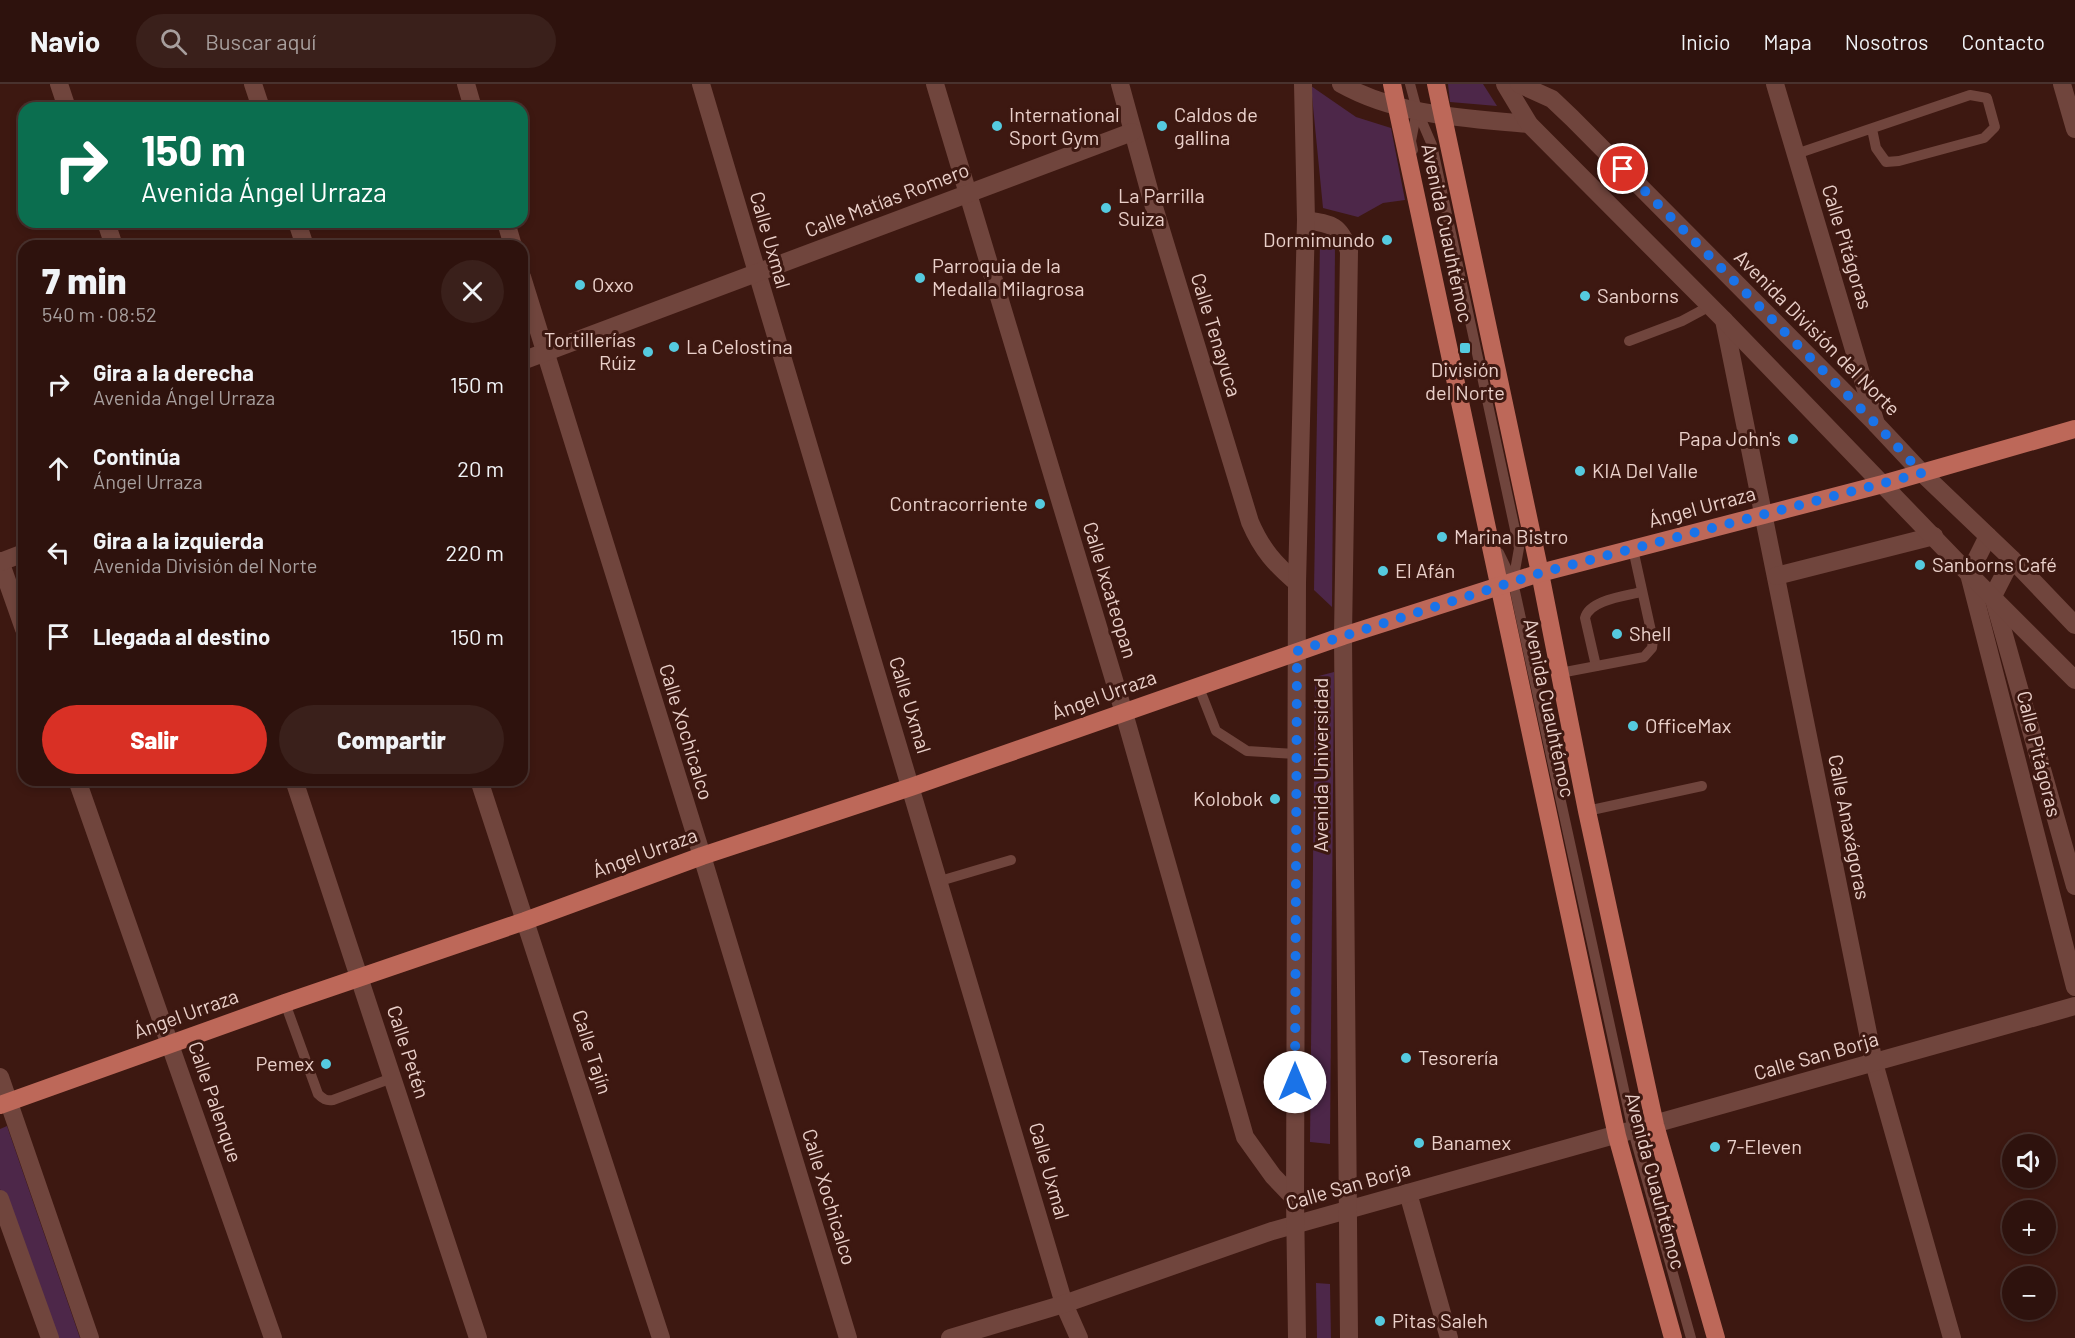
<!DOCTYPE html>
<html lang="es">
<head>
<meta charset="utf-8">
<style>
	body { margin:0; font-family:Barlow,sans-serif; background:#3a201b; color:#f1f3f6; height:100vh; display:flex; flex-direction:column; font-size:22px; white-space:nowrap }
	* { box-sizing:border-box; margin:0 }
	p { font-size:20px; color:#a79e9d }
	.icon { flex:none; width:33px; height:33px; fill:none; stroke:currentColor; stroke-width:2; stroke-linecap:round; stroke-linejoin:round }
	.map { position:relative; flex:1; overflow:hidden }
	.details { position:absolute; left:18px; top:156px; width:510px; height:546px; display:flex; flex-direction:column; background:#2e120d; border-radius:18px; box-shadow:0 3px 9px #0003,0 0 0 2px #49322e }
	.details>* { flex:none }
	.hud { position:absolute; left:18px; top:18px; width:510px; height:126px; border-radius:18px; box-shadow:0 3px 9px #0003,0 0 0 2px #49322e; background:#0b6e4f; color:#fff; overflow:hidden }
	.controls { position:absolute; left:2002px; top:1050px; display:grid; gap:12px }
	.controls a { display:grid; place-items:center; width:54px; height:54px; border-radius:50%; background:#2e120d; box-shadow:0 3px 9px #0003,0 0 0 2px #49322e; font-size:30px }
	.pin { position:absolute; display:grid; place-items:center; width:51px; height:51px; color:#fff; margin:-26px; border:3px solid #fff; border-radius:50%; box-shadow:0 2px 6px #0007 }
	.me { position:absolute; width:66px; margin:-33px; rotate:0deg; stroke-linejoin:round; filter:drop-shadow(0 0 4px #0008) }
	.turn { display:flex; align-items:center; gap:21px; height:126px; padding:0 24px; font-size:27px }
	.turn .icon { width:78px; height:78px; stroke-width:2.5 }
	.turn b { display:block; font-size:42px; line-height:51px }
	.round { display:grid; place-items:center; flex:none; width:63px; height:63px; border-radius:32px; background:#3a201b }
	.headline { display:flex; align-items:center; justify-content:space-between; height:102px; padding:0 24px }
	h1 { font-size:36px; font-weight:800; line-height:45px }
	.cta { display:flex; gap:12px; margin-top:auto; padding:12px 24px }
	.cta a { flex:1; height:69px; border-radius:36px; background:#d93025; color:#fff; font-size:24px; font-weight:800; line-height:69px; text-align:center }
	.cta a+a { background:#3a201b; color:#f1f3f6 }
	ul { padding:0; list-style:none }
	li { display:flex; align-items:center; gap:18px; height:84px; padding:0 24px }
	li div { flex:1 }
	li b { display:block; font-size:22px }
	li em { font-style:normal }
	header { display:flex; align-items:center; gap:36px; box-sizing:border-box; height:84px; padding:0 30px; background:#2e120d; border-bottom:2px solid #49322e }
	header strong { font-size:28px }
	nav { display:flex; gap:33px; margin-inline-start:auto; font-size:21px }
	.search { width:420px; height:54px; background:#3a201b; display:flex; align-items:center; gap:15px; box-sizing:border-box; padding:0 21px; border-radius:33px; color:#a79e9d; font-size:22px }
	.map>svg:first-child { display:block }
	.green { fill:#4d2749 }
	.lines { fill:none; stroke-linecap:round; stroke-linejoin:round }
	.lane { stroke:#70453d; stroke-width:10 }
	.street { stroke:#70453d; stroke-width:18 }
	.secondary { stroke:#70453d; stroke-width:18 }
	.primary { stroke:#bd6859; stroke-width:18 }
	.route { stroke:#1a73e8; stroke-width:10; stroke-dasharray:0 18 }
	.poi-dot { fill:#55cadf; stroke:#3d1811; stroke-width:2 }
	.labels { text-anchor:middle; stroke-width:6; stroke-linejoin:round; paint-order:stroke }
	.poi-label { font-size:20px; fill:#ead0ca; stroke:#3d1811; text-anchor:start }
	.street-label { font-size:20px; fill:#ead0ca; stroke:#3d1811 }
</style>
</head>
<body>
<header>
<strong>Navio</strong>
<div class="search"><svg class="icon" aria-label="search" viewBox="0 0 24 24"><circle cx="10" cy="10" r="6"/><path d="M15 15l6 6"/></svg>Buscar aquí</div>
<nav><a>Inicio</a><a>Mapa</a><a>Nosotros</a><a>Contacto</a></nav>
</header>
<div class="map">
<svg width="2075" height="1254" viewBox="0 0 2075 1254">
	<rect width="100%" height="100%" fill="#3d1811"/>
	<g class="green">
		<path d="M1448 0H1483L1497 22 1450 18Z"/>
		<path d="M1311 2 1356 33 1391 44 1405 116 1383 119 1358 133 1323 124Z"/>
		<path d="M1320 157 1335 163 1332 523 1314 506Z"/>
		<path d="M1334 588 1330 1060 1310 1058 1315 593Z"/>
		<path d="M7 1042 80 1254H53L0 1105V1045Z"/>
		<path d="M1316 1199 1330 1200 1331 1254H1317Z"/>
	</g>
	<g class="lines">
		<g class="lane">
			<path d="M1410 0 1417 26 1432 61 1519 464 1513 498"/>
			<path d="M1413 66 1411 57 1417 26"/>
			<path d="M1796 70 1970 11 1987 14 1995 43 1984 54 1899 77 1886 78 1876 64 1872 45"/>
			<path d="M1629 257 1682 237 1710 222"/>
			<path d="M1499 469 1513 498 1633 1047 1691 1254"/>
			<path d="M1596 582 1585 534C1589 516 1625 512 1641 508"/>
			<path d="M1560 589 1644 573 1652 564 1653 556 1633 465"/>
			<path d="M1198 601 1216 647 1247 667 1296 670"/>
			<path d="M1587 727 1702 702"/>
			<path d="M940 797 1011 776"/>
			<path d="M285 919 318 1010C323 1015 326 1017 333 1016L392 994"/>
		</g>
		<g class="street">
			<path d="M59 0 67 24"/>
			<path d="M253 0 261 24"/>
			<path d="M466 0 473 24"/>
			<path d="M701 0 1064 1220 1079 1254"/>
			<path d="M935 0 1124 629 1245 1053 1273 1092 1295 1115"/>
			<path d="M1120 0 1151 113 1250 438C1262 466 1275 480 1297 499"/>
			<path d="M1775 0 1876 340"/>
			<path d="M2062 0 2075 45"/>
			<path d="M106 138 114 162"/>
			<path d="M297 138 305 162"/>
			<path d="M506 138 513 162"/>
			<path d="M522 193 702 772 848 1254"/>
			<path d="M1724 236 1874 979 1952 1254"/>
			<path d="M522 277 1132 48"/>
			<path d="M1988 452 1969 490 2075 903"/>
			<path d="M2012 475 1993 512 2075 802"/>
			<path d="M0 477 24 545"/>
			<path d="M0 478 24 469"/>
			<path d="M1776 492 1934 452"/>
			<path d="M77 696 273 1254"/>
			<path d="M294 696 478 1254"/>
			<path d="M479 696 661 1254"/>
			<path d="M1408 1109 1449 1254"/>
			<path d="M950 1254 1064 1220 1272 1147 2075 922"/>
		</g>
		<g class="secondary">
			<path d="M1341 0C1398 32 1465 34 1529 40"/>
			<path d="M1505 0 1529 40 1724 236 1969 490 2075 596"/>
			<path d="M1519 0 1552 15 1572 34 1876 340 1922 389 2012 475 2075 541"/>
			<path d="M1306 136C1332 140 1340 141 1349 167L1343 552 1349 1254"/>
			<path d="M0 993 90 1254"/>
			<path d="M0 1115 50 1254"/>
			<path d="M1297 1254 1295 1115 1297 499 1306 136 1303 0"/>
		</g>
		<g class="primary">
			<path d="M1392 0 1617 1052 1673 1254"/>
			<path d="M1436 0 1540 489 1587 727 1655 1041 1716 1254"/>
			<path d="M0 1021 285 919 525 837 702 772 911 703 1343 552 1540 489 1883 400 2075 345"/>
		</g>
	</g>
	<g class="lines">
		<path class="route" d="M1295 998 1297 567 1540 489 1922 389 1876 340 1623 85"/>
	</g>
	<g class="poi-dot">
		<circle cx="997" cy="42" r="6"/>
		<circle cx="1162" cy="42" r="6"/>
		<circle cx="1106" cy="124" r="6"/>
		<circle cx="1387" cy="156" r="6"/>
		<circle cx="920" cy="194" r="6"/>
		<circle cx="580" cy="201" r="6"/>
		<circle cx="1585" cy="212" r="6"/>
		<circle cx="674" cy="263" r="6"/>
		<rect x="1459" y="258" width="12" height="12" rx="3"/>
		<circle cx="648" cy="268" r="6"/>
		<circle cx="1793" cy="355" r="6"/>
		<circle cx="1580" cy="387" r="6"/>
		<circle cx="1040" cy="420" r="6"/>
		<circle cx="1442" cy="453" r="6"/>
		<circle cx="1920" cy="481" r="6"/>
		<circle cx="1383" cy="487" r="6"/>
		<circle cx="1617" cy="550" r="6"/>
		<circle cx="1633" cy="642" r="6"/>
		<circle cx="1275" cy="715" r="6"/>
		<circle cx="1406" cy="974" r="6"/>
		<circle cx="326" cy="980" r="6"/>
		<circle cx="1419" cy="1059" r="6"/>
		<circle cx="1715" cy="1063" r="6"/>
		<circle cx="1380" cy="1237" r="6"/>
	</g>
	<g class="labels">
		<g class="poi-label">
			<text x="1009" y="38">International<tspan x="1009" dy="23">Sport Gym</tspan></text>
			<text x="1174" y="38">Caldos de<tspan x="1174" dy="23">gallina</tspan></text>
			<text x="1118" y="119">La Parrilla<tspan x="1118" dy="23">Suiza</tspan></text>
			<text x="1375" y="163" text-anchor="end">Dormimundo</text>
			<text x="932" y="189">Parroquia de la<tspan x="932" dy="23">Medalla Milagrosa</tspan></text>
			<text x="592" y="208">Oxxo</text>
			<text x="1597" y="219">Sanborns</text>
			<text x="636" y="263" text-anchor="end">Tortillerías<tspan x="636" dy="23">Rúiz</tspan></text>
			<text x="686" y="270">La Celostina</text>
			<text x="1465" y="293" text-anchor="middle">División<tspan x="1465" dy="23">del Norte</tspan></text>
			<text x="1781" y="362" text-anchor="end">Papa John's</text>
			<text x="1592" y="394">KIA Del Valle</text>
			<text x="1028" y="427" text-anchor="end">Contracorriente</text>
			<text x="1454" y="460">Marina Bistro</text>
			<text x="1932" y="488">Sanborns Café</text>
			<text x="1395" y="494">El Afán</text>
			<text x="1629" y="557">Shell</text>
			<text x="1645" y="649">OfficeMax</text>
			<text x="1263" y="722" text-anchor="end">Kolobok</text>
			<text x="1418" y="981">Tesorería</text>
			<text x="314" y="987" text-anchor="end">Pemex</text>
			<text x="1431" y="1066">Banamex</text>
			<text x="1727" y="1070">7-Eleven</text>
			<text x="1392" y="1244">Pitas Saleh</text>
		</g>
		<g class="street-label">
			<text transform="translate(887 116) rotate(-21)" y="7">Calle Matías Romero</text>
			<text transform="translate(1447 149) rotate(78)" y="7">Avenida Cuauhtémoc</text>
			<text transform="translate(770 156) rotate(74)" y="7">Calle Uxmal</text>
			<text transform="translate(1847 163) rotate(73)" y="7">Calle Pitágoras</text>
			<text transform="translate(1817 249) rotate(45)" y="7">Avenida División del Norte</text>
			<text transform="translate(1216 251) rotate(73)" y="7">Calle Tenayuca</text>
			<text transform="translate(1702 423) rotate(-15)" y="7">Ángel Urraza</text>
			<text transform="translate(1110 506) rotate(73)" y="7">Calle Ixcateopan</text>
			<text transform="translate(1104 611) rotate(-20)" y="7">Ángel Urraza</text>
			<text transform="translate(910 621) rotate(73)" y="7">Calle Uxmal</text>
			<text transform="translate(1549 624) rotate(78)" y="7">Avenida Cuauhtémoc</text>
			<text transform="translate(686 648) rotate(73)" y="7">Calle Xochicalco</text>
			<text transform="translate(2039 670) rotate(76)" y="7">Calle Pitágoras</text>
			<text transform="translate(1321 681) rotate(-90)" y="7">Avenida Universidad</text>
			<text transform="translate(1849 743) rotate(79)" y="7">Calle Anaxágoras</text>
			<text transform="translate(645 769) rotate(-20)" y="7">Ángel Urraza</text>
			<text transform="translate(186 930) rotate(-20)" y="7">Ángel Urraza</text>
			<text transform="translate(408 968) rotate(72)" y="7">Calle Petén</text>
			<text transform="translate(592 968) rotate(72)" y="7">Calle Tajín</text>
			<text transform="translate(1816 972) rotate(-16)" y="7">Calle San Borja</text>
			<text transform="translate(215 1018) rotate(71)" y="7">Calle Palenque</text>
			<text transform="translate(1049 1087) rotate(74)" y="7">Calle Uxmal</text>
			<text transform="translate(1655 1097) rotate(75)" y="7">Avenida Cuauhtémoc</text>
			<text transform="translate(1348 1102) rotate(-16)" y="7">Calle San Borja</text>
			<text transform="translate(829 1113) rotate(73)" y="7">Calle Xochicalco</text>
		</g>
	</g>
</svg>
<div class="controls">
<a><svg class="icon" aria-label="sound" viewBox="0 0 24 24"><path d="M4 9h4l5-4v14l-5-4H4zM17 9q2 3 0 6"/></svg></a>
<a>+</a>
<a>−</a>
</div>
<div class="pin" style="left:1623px;top:85px;background:#d93025"><svg class="icon" aria-label="arrive" viewBox="0 0 24 24"><path d="M6 21V4h12l-3 4 3 4H6"/></svg></div>
<svg class="me" style="left:1295px;top:998px" viewBox="-20 -20 40 40"><circle r="19" fill="#fff"/><path d="M0-13L10 11 0 6-10 11z" fill="#1a73e8"/></svg>
<div class="hud">
<div class="turn"><svg class="icon" aria-label="right" viewBox="0 0 24 24"><path d="M7 20v-9h11M14 6l5 5-5 5"/></svg><div><b>150 m</b>Avenida Ángel Urraza</div></div>
</div>
<section class="details">
<div class="headline"><div><h1>7 min</h1><p>540 m · 08:52</p></div><a class="round"><svg class="icon" aria-label="close" viewBox="0 0 24 24"><path d="M6 6l12 12M18 6L6 18"/></svg></a></div>
<ul>
<li><svg class="icon" aria-label="right" viewBox="0 0 24 24"><path d="M7 20v-9h11M14 6l5 5-5 5"/></svg><div><b>Gira a la derecha</b><p>Avenida Ángel Urraza</p></div><em>150 m</em></li>
<li><svg class="icon" aria-label="ahead" viewBox="0 0 24 24"><path d="M12 20V5M6 11l6-6 6 6"/></svg><div><b>Continúa</b><p>Ángel Urraza</p></div><em>20 m</em></li>
<li><svg class="icon" aria-label="left" viewBox="0 0 24 24"><path d="M17 20v-9H6M10 6l-5 5 5 5"/></svg><div><b>Gira a la izquierda</b><p>Avenida División del Norte</p></div><em>220 m</em></li>
<li><svg class="icon" aria-label="arrive" viewBox="0 0 24 24"><path d="M6 21V4h12l-3 4 3 4H6"/></svg><div><b>Llegada al destino</b></div><em>150 m</em></li>
</ul>
<div class="cta"><a>Salir</a><a>Compartir</a></div>
</section>
</div>
</body>
</html>
